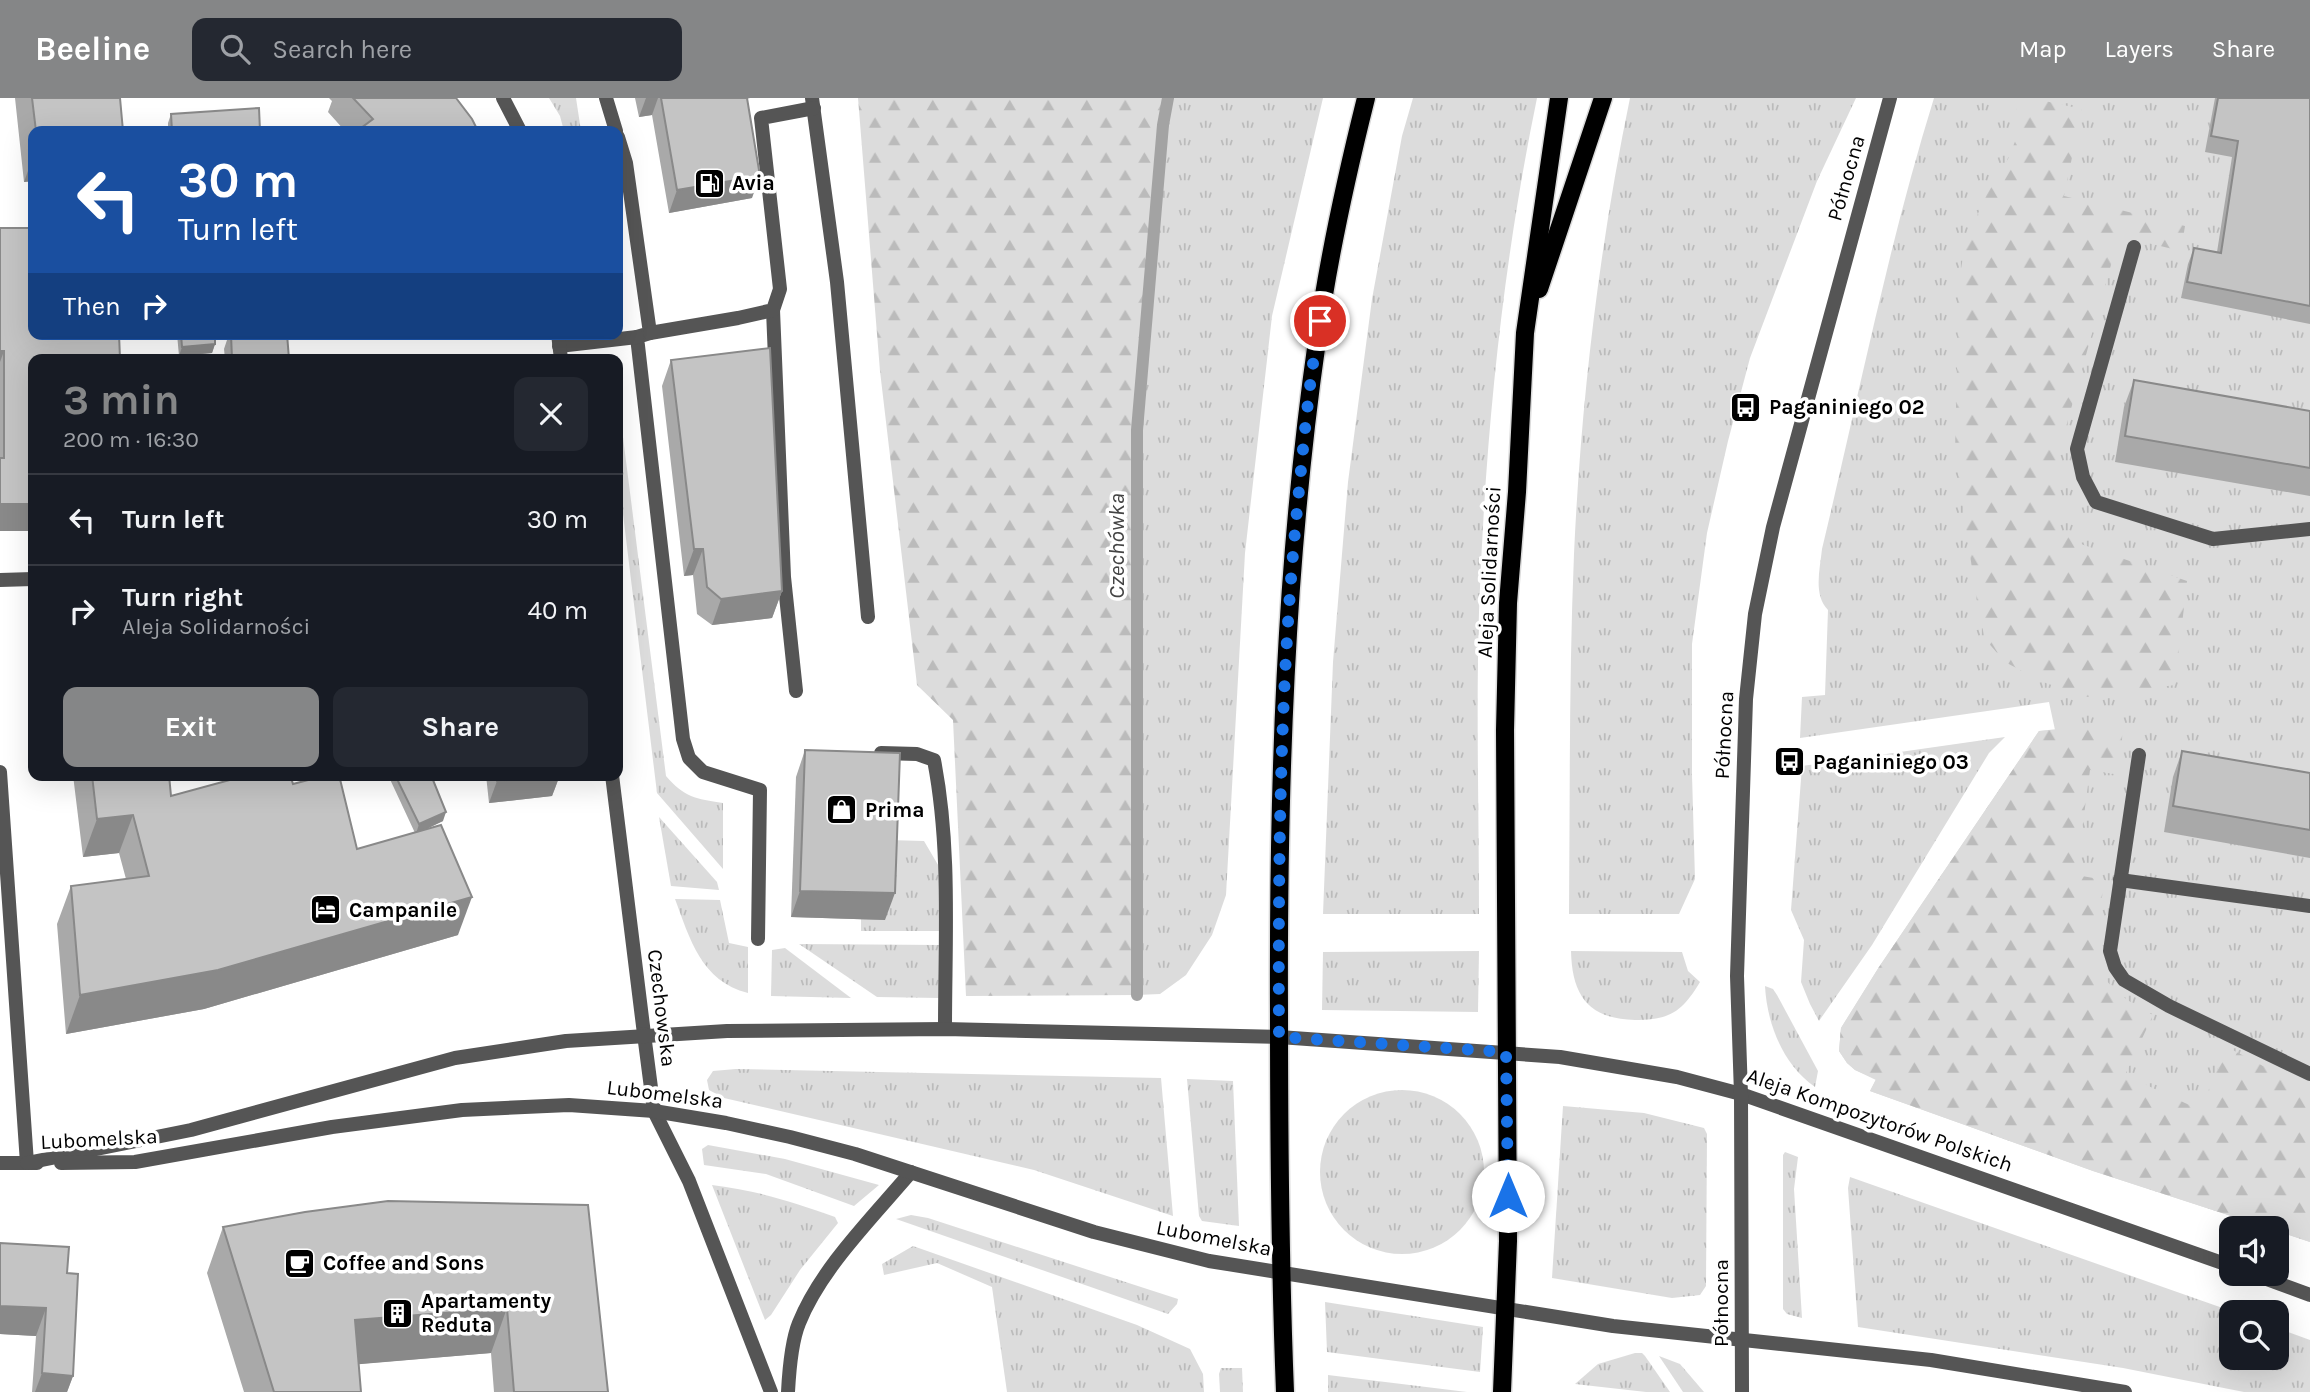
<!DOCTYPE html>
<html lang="en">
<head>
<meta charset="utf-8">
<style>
	body { margin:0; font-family:Karla,sans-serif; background:#242831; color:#f1f3f6; height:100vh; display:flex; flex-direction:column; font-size:26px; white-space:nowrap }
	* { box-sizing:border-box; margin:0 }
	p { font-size:23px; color:#9ea1a6 }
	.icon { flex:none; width:38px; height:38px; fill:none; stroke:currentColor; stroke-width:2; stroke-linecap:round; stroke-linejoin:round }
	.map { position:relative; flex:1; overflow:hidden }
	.panel { position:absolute; left:28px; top:256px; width:595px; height:427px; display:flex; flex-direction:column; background:#171b24; border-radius:14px; box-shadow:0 7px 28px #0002 }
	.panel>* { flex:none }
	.banner { position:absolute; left:28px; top:28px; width:595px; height:214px; border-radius:14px; box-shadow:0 7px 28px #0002; background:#1a4fa0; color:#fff; overflow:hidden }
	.controls { position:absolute; left:2219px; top:1118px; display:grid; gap:14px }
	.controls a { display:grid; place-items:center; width:70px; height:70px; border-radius:14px; background:#171b24; box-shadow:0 7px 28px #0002; font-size:35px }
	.pin { position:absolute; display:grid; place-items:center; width:60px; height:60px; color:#fff; margin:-30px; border:4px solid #fff; border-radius:50%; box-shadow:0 2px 7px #0007 }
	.me { position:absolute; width:77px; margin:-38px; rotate:0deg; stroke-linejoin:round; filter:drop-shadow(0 0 5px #0008) }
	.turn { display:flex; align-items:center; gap:24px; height:147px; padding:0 35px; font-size:32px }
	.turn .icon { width:91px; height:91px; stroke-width:2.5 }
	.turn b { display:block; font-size:49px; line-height:60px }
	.then { display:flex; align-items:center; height:66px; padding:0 35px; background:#0003; gap:14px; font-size:26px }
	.round { display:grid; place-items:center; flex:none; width:74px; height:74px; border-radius:14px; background:#242831 }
	.overview { display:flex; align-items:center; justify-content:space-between; height:119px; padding:0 35px }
	h1 { font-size:42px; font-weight:700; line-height:52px; color:#858687 }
	.action { display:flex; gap:14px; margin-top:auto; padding:14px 35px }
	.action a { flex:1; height:80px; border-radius:14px; background:#858687; color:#fff; font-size:28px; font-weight:700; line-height:80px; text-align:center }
	.action a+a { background:#242831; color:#f1f3f6 }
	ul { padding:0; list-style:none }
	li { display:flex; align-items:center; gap:21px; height:91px; padding:0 35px; border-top:2px solid #363941 }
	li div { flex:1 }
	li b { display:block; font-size:26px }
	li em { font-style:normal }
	header { display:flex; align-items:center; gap:42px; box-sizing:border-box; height:98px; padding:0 35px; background:#858687; color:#fff }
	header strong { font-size:33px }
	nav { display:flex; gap:38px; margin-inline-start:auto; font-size:24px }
	.search { width:490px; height:63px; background:#242831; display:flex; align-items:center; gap:18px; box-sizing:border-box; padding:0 24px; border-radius:14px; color:#9ea1a6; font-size:26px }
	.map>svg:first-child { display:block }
	.grass { fill:url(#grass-tufts) }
	.forest { fill:url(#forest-firs) }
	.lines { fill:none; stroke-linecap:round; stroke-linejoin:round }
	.stream { stroke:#a3a3a3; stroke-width:12 }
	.primary-casing { stroke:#dbdbdb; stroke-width:21 }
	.service { stroke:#555; stroke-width:14 }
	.minor { stroke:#555; stroke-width:14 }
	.tertiary { stroke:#555; stroke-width:14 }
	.primary { stroke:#000; stroke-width:18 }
	.wall { fill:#a9a9a9 }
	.shaded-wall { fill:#898989 }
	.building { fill:#c4c4c4; stroke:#898989; stroke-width:2 }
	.route { stroke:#1a73e8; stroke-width:12; stroke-dasharray:0 21.6 }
	.labels { text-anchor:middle; stroke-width:7; stroke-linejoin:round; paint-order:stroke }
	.street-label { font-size:21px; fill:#000; stroke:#fff }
	.poi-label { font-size:21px; font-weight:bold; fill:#000; stroke:#fff; text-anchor:start }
	.water-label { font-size:23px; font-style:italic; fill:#444; stroke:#fff }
</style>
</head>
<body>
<header>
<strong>Beeline</strong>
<div class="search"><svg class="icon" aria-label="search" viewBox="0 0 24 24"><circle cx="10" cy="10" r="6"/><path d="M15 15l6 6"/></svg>Search here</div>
<nav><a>Map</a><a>Layers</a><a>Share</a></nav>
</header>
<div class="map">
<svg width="2310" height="1294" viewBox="0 0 2310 1294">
	<defs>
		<pattern id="grass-tufts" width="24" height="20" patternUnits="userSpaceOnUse" patternTransform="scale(1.75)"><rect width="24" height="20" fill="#dcdcdc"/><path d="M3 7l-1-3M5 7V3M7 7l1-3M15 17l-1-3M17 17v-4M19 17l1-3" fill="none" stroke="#bbb"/></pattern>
		<pattern id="forest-firs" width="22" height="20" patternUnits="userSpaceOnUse" patternTransform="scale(1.75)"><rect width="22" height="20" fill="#dcdcdc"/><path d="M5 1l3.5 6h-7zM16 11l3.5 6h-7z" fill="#bbb"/></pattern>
	</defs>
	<rect width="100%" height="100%" fill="#fff"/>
	<g class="grass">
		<path d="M549 0H576L581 33H564L560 18Z"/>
		<path d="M1168 0H1323L1272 218 1245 455 1226 797 1212 837 1186 877 1160 896 1137 897V332L1163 27Z"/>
		<path d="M1413 0H1537C1502 169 1485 342 1479 514 1476 615 1479 715 1479 816H1323L1333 564 1348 384 1372 201 1402 38Z"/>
		<path d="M1630 0H1856L1817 83 1750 260 1728 343 1707 435 1692 546V677L1695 781 1679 816H1569C1570 696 1569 576 1574 456 1581 303 1599 150 1630 0Z"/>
		<path d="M1934 0H2310V1144L2277 1133V1130H2268L2093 1073 1870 993 1876 982 1855 972 1847 965 1839 953 1841 930 1879 869 2039 633 2055 632 2049 604 1800 640 1802 599 1825 597 1828 512C1813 497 1820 471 1822 451 1858 301 1888 148 1934 0Z"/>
		<path d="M618 300 666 678C684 699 696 701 723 705V771L657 695 618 375Z"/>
		<path d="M2005 639 1989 655 1872 847 1819 923 1810 906 1801 884 1804 842 1791 812 1802 668Z"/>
		<path d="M659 719 717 784 719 792 671 788Z"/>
		<path d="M888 742 924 743 941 772 942 833H861V821L885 822Z"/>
		<path d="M675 801 720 802 729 845 748 849V895C701 883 690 841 675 801Z"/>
		<path d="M799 846 941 847 939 900 877 899Z"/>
		<path d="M785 850 851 900 771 898 772 852Z"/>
		<path d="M1479 853 1478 914 1322 912 1323 854Z"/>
		<path d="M1571 853 1682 854 1688 873 1700 884C1682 914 1670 922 1635 922 1588 921 1572 897 1571 853Z"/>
		<path d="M1765 888 1773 891 1777 897 1818 973 1815 989C1783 967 1767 926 1765 888Z"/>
		<path d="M736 971 1161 980 1173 1118 1034 1072 724 1000 709 992 707 982 713 973Z"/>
		<path d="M1187 981 1233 983 1239 1128 1202 1123 1199 1118Z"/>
		<circle cx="1402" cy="1074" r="82"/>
		<path d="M1563 1008 1644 1015 1704 1030 1707 1036 1706 1188 1700 1197 1672 1200 1552 1180Z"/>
		<path d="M708 1047 785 1061 879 1087 854 1108 766 1076 704 1067 702 1051Z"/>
		<path d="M1785 1054 1798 1059 1794 1091 1802 1220 1787 1216 1783 1211V1057Z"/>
		<path d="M1850 1079 2234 1214H2231V1260H2277V1230L2310 1242V1294H2244L2123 1270 1858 1229 1848 1090Z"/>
		<path d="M712 1087C758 1093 791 1103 835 1119L838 1125 800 1172 771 1217 765 1222Z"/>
		<path d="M911 1117 928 1120 1178 1201 1177 1206 1168 1216 896 1121Z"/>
		<path d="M913 1148 1137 1227 1190 1251 1203 1276 1204 1294H1007L992 1189 937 1165 884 1177 882 1166Z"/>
		<path d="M1325 1204 1483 1229 1480 1274 1327 1254Z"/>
		<path d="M1635 1255H1642L1645 1258 1670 1294H1646L1575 1286 1598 1266Z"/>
		<path d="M1659 1258 1680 1266 1704 1294H1683Z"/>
		<path d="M1221 1270H1242L1243 1294H1220L1219 1276Z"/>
		<path d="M1328 1277 1467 1294H1328Z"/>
	</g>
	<g class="forest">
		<path d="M858 0H1168L1163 27 1137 332V897L966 898 953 622 917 587 880 273Z"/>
		<path d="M2015 0H2031L2082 11 2064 98 2185 128 2181 153 2119 138 2061 347 2055 411 2057 426 2062 435 2078 445 2187 483 2175 587 2086 599 2043 584 2005 564 1985 541 1978 511 1955 355 1959 183 1964 153 1976 120 1989 91 2008 61 2020 31Z"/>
		<path d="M2123 624 2120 677 2090 672 2076 777 2105 782C2093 853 2080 879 2153 917L2125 977 2200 1012 2227 949 2310 993V1144L2277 1133V1130H2268L2093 1073 1870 993 1876 981 1855 972 1847 965 1839 953 1841 930 1879 869 2039 633Z"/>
	</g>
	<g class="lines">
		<path class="stream" d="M1137 897V332L1163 27 1168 0"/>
		<defs>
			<g id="primary">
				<path d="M1539 191 1603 0"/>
				<path d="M1285 1294C1280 1168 1279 1041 1279 915 1278 690 1285 466 1317 243 1328 161 1346 80 1366 0"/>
				<path d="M1502 1294 1508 1143 1505 632 1508 505 1517 394 1525 235 1559 0"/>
			</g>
		</defs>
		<use href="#primary" class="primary-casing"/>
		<g class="service">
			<path d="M606 0 616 33"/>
			<path d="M812 0 837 184 868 519"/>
			<path d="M618 39 626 65 650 235 637 239 683 641 689 660 703 674 760 692 758 841"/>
			<path d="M773 212 784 479 796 593"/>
			<path d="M650 235 738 220 773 212 780 191 761 20 814 10"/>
			<path d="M559 248 637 239"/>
			<path d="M881 655 917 656 934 662C951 750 945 841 945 931"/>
		</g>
		<g class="minor">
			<path d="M503 0 520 33"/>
			<path d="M2134 149 2077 351 2083 379 2096 404 2213 441 2310 431"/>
			<path d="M558 236 561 261"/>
			<path d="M0 482 33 481"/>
			<path d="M2139 657 2110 853 2115 869 2124 882 2169 908 2310 976"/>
			<path d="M0 674 27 1065"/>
			<path d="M612 677 644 936"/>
			<path d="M2120 782 2310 808"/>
			<path d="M654 1013 689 1083 771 1294"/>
			<path d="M788 1294C789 1275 792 1242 799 1225 821 1170 873 1119 911 1074"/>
		</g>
		<g class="tertiary">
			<path d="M644 936 654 1013"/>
			<path d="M0 1065H37"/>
			<path d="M27 1065 191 1032 455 960 566 943 727 933 945 931 1279 939 1560 959 1677 979 1741 996 2231 1168"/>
			<path d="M61 1065 135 1064 332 1029 462 1012 569 1007 654 1013 726 1025 790 1039 855 1056 1094 1134 1209 1163 1613 1228 1931 1262 2125 1294"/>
			<path d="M2253 1176 2310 1197"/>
			<path d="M1742 1294 1741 996 1737 878 1746 601 1755 516 1773 429 1890 0"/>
		</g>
		<use href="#primary" class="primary"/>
	</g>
	<g class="wall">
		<path d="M15 0H120L123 33H33V83L24 84Z"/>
		<path d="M329 0H456L478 33H345L328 14 332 3Z"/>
		<path d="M635 0H750L747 1 752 100 669 115 652 17 639 19Z"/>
		<path d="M2215 0H2310V226L2181 200 2188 166 2194 150 2217 154 2232 59 2205 54Z"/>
		<path d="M171 16 260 33H168V25Z"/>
		<path d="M0 130 33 261V433H0Z"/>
		<path d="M177 236H215V246L212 255 179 258Z"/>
		<path d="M229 236H287L289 261H225L224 251Z"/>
		<path d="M671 262 782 493 772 520 712 527 697 516 693 477 684 478 662 288Z"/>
		<path d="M2134 282 2310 313V398L2115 364 2124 309Z"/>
		<path d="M805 652 885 822 791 819 796 679Z"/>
		<path d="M2182 653 2310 675V760L2164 734 2173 679Z"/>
		<path d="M73 677H169L171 698 293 686 357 751 415 735 388 677H431L443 723 422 733 458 837 204 911 66 936 57 826 71 788 126 781 119 755 83 759Z"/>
		<path d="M486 677H560L552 698 489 705Z"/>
		<path d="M388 1103 608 1294H494L491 1255 358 1266 361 1294H244L207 1175 223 1129Z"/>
		<path d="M67 1175 73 1278 67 1294H32L36 1238 0 1236Z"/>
	</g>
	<g class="shaded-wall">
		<path d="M646 0H658L652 17 639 19Z"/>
		<path d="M33 59V83L24 84Z"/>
		<path d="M760 78 752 100 669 115 677 92Z"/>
		<path d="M215 246 212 255 179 258 182 249Z"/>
		<path d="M0 253H4L0 264Z"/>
		<rect x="0" y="406" width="33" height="27"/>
		<path d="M694 451H703L693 477 684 478Z"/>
		<path d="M782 493 772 520 712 527 721 501Z"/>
		<path d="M560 677 552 698 489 705 497 683Z"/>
		<path d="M446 714 443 723 416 736 419 726Z"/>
		<path d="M133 717 119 755 83 759 97 721Z"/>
		<path d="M800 793 895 795 885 822 791 819Z"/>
		<path d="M472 799 458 837 204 911 66 936 80 897Z"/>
		<path d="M0 1208 46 1210 36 1238 0 1236Z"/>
		<path d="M507 1210 491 1255 338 1268 355 1222Z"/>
		<path d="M42 1275 73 1278 67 1294H35Z"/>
	</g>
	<g class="building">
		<path d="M32 0H120L123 33H36Z"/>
		<path d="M353 0H456L472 21 478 33H357L373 21Z"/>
		<path d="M661 0H747L760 78 677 92Z"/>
		<path d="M2218 0H2310V208L2187 184 2194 150 2221 155 2238 43 2211 38Z"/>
		<path d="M259 10 260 33H172L171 16Z"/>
		<path d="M0 130H31V132H33V236H119L120 261H33V406H0V360H4V253H0Z"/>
		<path d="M181 236H215V246L182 249Z"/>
		<path d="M231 236H287L289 261H232Z"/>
		<path d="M770 250 782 493 721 501 707 489 703 451H694L671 262Z"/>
		<path d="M2134 282 2310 313V370L2125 338Z"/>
		<path d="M805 652 900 655 895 795 800 793Z"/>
		<path d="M2182 653 2310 675V732L2173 708Z"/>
		<path d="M92 677H169L171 698 248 677H290L293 686 327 677H339L357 751 441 727 472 799 218 872 80 897 71 788 149 778 133 717 97 721Z"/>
		<path d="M395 677H431L446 714 419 726Z"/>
		<path d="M496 677H556L497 683Z"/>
		<path d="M388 1103 588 1107 608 1294H514L507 1210 355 1222 361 1294H274L223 1129 305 1114Z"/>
		<path d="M0 1145 69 1149 67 1175 78 1176 73 1278 42 1275 46 1210 0 1208Z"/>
	</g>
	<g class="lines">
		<path class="route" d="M1320 223C1309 282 1304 342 1298 402 1280 580 1278 760 1279 939L1506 954 1508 1098"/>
	</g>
	<defs>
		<symbol id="fuel-square" viewBox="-11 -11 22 22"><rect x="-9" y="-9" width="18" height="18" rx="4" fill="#000" stroke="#fff"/><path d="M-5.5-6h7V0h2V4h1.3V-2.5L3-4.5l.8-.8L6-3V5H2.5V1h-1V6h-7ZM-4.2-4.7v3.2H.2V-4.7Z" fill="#fff"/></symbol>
		<symbol id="bus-square" viewBox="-11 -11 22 22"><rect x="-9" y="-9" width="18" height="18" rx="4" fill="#000" stroke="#fff"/><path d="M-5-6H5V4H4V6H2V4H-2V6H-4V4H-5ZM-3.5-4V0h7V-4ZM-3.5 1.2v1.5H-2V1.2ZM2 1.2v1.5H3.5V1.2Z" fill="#fff"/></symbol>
		<symbol id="shop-square" viewBox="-11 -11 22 22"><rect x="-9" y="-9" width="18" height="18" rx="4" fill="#000" stroke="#fff"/><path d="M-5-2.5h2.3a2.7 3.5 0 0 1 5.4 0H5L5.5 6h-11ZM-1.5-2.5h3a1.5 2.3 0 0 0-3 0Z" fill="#fff"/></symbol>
		<symbol id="hotel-square" viewBox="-11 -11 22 22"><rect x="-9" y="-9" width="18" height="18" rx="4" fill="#000" stroke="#fff"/><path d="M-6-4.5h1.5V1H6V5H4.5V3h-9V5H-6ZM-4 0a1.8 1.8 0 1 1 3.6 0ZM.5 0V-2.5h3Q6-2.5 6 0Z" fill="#fff"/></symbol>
		<symbol id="cafe-square" viewBox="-11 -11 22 22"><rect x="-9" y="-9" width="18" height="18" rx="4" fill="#000" stroke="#fff"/><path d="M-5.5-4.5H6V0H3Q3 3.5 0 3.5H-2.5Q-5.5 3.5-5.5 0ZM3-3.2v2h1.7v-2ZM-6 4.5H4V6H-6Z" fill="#fff"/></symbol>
		<symbol id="building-square" viewBox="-11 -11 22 22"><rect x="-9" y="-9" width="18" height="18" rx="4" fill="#000" stroke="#fff"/><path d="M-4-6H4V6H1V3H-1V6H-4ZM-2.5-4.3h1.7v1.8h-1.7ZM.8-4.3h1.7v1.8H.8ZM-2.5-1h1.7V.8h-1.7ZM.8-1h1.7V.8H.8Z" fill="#fff"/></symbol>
	</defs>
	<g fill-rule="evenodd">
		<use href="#fuel-square" x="692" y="68" width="35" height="35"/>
		<use href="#bus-square" x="1728" y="292" width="35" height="35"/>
		<use href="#bus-square" x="1772" y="646" width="35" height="35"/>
		<use href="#shop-square" x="824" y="694" width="35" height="35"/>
		<use href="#hotel-square" x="308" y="794" width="35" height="35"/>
		<use href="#cafe-square" x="282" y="1148" width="35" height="35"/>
		<use href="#building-square" x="380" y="1198" width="35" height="35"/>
	</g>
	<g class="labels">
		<g class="street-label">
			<text transform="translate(1846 80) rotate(-74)" y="7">Północna</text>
			<text transform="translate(1489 474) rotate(-87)" y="7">Aleja Solidarności</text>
			<text transform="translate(1724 637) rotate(-87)" y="7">Północna</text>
			<text transform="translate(662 910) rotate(83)" y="7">Czechowska</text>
			<text transform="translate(665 996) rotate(7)" y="7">Lubomelska</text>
			<text transform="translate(1880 1022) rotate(19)" y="7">Aleja Kompozytorów Polskich</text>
			<text transform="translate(99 1041) rotate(-3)" y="7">Lubomelska</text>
			<text transform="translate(1214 1140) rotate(11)" y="7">Lubomelska</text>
			<text transform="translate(1721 1205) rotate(-90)" y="7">Północna</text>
		</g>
		<g class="poi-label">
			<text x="732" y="92">Avia</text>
			<text x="1769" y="316">Paganiniego 02</text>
			<text x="1813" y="671">Paganiniego 03</text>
			<text x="865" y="719">Prima</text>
			<text x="349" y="819">Campanile</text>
			<text x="323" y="1172">Coffee and Sons</text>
			<text x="421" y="1210">Apartamenty<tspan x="421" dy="24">Reduta</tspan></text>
		</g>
		<g class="water-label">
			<text transform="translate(1116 448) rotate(-90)" y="8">Czechówka</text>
		</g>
	</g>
</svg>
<div class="controls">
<a><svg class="icon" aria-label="sound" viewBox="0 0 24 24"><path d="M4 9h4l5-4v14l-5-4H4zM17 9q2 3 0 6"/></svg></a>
<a><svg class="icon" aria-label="search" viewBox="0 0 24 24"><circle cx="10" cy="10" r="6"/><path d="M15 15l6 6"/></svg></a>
</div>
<div class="pin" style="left:1320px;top:223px;background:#d93025"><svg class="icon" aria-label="arrive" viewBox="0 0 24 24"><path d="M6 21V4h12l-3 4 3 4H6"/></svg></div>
<svg class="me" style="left:1508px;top:1098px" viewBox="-20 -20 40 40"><circle r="19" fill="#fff"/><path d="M0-13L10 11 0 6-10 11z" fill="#1a73e8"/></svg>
<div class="banner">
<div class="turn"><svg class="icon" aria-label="left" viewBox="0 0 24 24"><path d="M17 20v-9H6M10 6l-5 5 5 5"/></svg><div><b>30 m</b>Turn left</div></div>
<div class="then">Then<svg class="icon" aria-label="right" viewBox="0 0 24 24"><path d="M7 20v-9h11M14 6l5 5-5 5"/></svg></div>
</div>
<section class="panel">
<div class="overview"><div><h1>3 min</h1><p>200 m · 16:30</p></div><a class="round"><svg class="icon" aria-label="close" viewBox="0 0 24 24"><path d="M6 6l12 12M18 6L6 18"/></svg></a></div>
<ul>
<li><svg class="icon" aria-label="left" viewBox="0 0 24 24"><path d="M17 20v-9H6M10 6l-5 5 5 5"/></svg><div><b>Turn left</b></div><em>30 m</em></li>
<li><svg class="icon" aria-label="right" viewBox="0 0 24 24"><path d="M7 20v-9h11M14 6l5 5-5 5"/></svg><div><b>Turn right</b><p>Aleja Solidarności</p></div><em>40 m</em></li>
</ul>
<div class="action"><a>Exit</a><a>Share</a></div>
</section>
</div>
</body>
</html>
